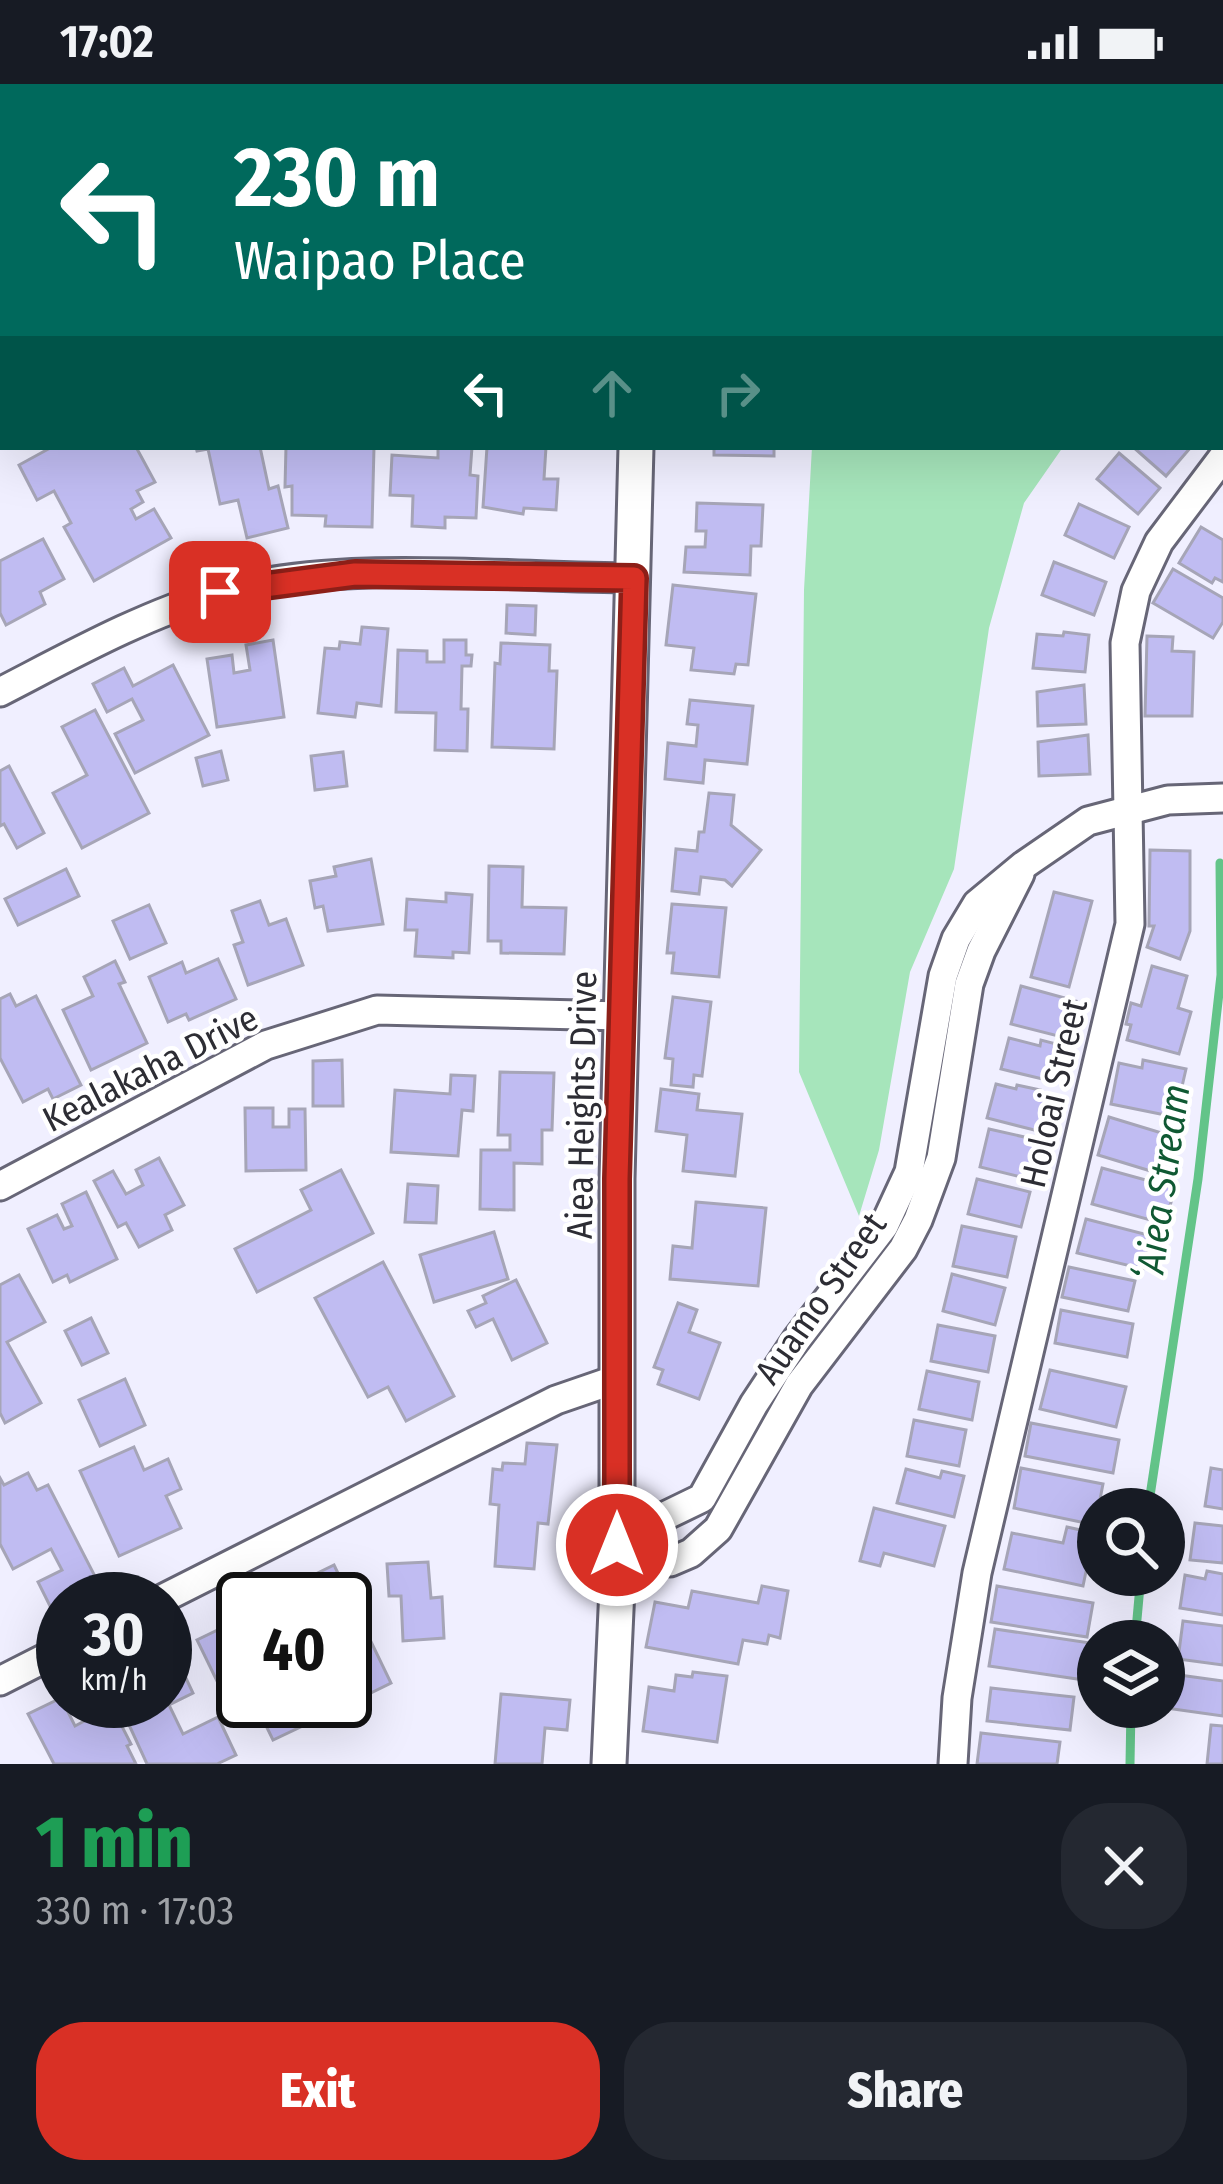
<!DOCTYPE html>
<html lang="en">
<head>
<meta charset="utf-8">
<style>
	body { margin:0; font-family:"Fira Sans Condensed",sans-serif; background:#242831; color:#f1f3f6; height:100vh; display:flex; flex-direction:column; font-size:45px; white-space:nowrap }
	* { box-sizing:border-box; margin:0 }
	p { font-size:39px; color:#9ea1a6 }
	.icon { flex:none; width:66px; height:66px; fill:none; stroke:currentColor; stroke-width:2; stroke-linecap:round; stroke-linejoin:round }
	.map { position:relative; height:1680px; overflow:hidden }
	.panel { display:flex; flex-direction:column; background:#171b24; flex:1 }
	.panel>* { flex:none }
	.banner { position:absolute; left:0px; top:0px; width:1224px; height:366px; box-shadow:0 12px 48px #0002; background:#00695c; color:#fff; overflow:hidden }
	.buttons { position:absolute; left:1077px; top:1404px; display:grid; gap:24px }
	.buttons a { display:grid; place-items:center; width:108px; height:108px; border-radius:50%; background:#171b24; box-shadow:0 12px 48px #0002; font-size:60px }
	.speed { position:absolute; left:36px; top:1488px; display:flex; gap:24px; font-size:60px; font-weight:700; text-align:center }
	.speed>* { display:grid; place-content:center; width:156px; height:156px; border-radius:50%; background:#171b24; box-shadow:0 12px 48px #0002; line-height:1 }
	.speed small { font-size:30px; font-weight:400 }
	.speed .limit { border:6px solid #111; border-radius:18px; background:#fff; color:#111 }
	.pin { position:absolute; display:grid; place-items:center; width:102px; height:102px; color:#fff; margin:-51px; border-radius:24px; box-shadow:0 6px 18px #0006 }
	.me { position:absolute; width:132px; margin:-66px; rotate:0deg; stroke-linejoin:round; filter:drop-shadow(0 0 9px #0008) }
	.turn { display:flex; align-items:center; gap:42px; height:252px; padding:0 36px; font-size:54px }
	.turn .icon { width:156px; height:156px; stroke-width:2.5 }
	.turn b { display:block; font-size:84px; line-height:102px }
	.lanes { display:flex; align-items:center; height:114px; padding:0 36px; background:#0003; justify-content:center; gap:60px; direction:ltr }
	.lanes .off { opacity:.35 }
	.round { display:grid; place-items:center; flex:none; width:126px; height:126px; border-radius:48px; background:#242831 }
	.head { display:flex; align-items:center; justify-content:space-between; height:204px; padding:0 36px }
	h1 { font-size:72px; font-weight:800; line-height:90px; color:#1e9e55 }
	.action { display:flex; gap:24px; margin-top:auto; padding:24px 36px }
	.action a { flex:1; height:138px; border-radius:48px; background:#d93025; color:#fff; font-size:48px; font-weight:800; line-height:138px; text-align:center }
	.action a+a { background:#242831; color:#f1f3f6 }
	.status { display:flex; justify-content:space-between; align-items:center; height:84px; padding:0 60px; background:#171b24; direction:ltr }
	.status svg { height:33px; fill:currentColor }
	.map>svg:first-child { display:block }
	.green { fill:#a6e5bb }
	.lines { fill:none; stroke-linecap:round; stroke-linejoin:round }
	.stream { stroke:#63c489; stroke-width:9 }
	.building { fill:#c0bcf2; stroke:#a6a5b7; stroke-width:3 }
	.minor-casing { stroke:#676677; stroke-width:33 }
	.tertiary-casing { stroke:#676677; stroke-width:39 }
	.minor { stroke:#fff; stroke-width:27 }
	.tertiary { stroke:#fff; stroke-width:33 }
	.route-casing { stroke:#8d1f18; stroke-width:30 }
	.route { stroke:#d93025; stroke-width:21 }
	.labels { text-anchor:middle; stroke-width:9; stroke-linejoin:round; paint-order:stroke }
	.street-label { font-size:36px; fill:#2d2d34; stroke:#fff }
	.water-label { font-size:39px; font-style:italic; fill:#105933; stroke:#fff }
</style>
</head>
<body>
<div class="status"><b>17:02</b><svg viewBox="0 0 49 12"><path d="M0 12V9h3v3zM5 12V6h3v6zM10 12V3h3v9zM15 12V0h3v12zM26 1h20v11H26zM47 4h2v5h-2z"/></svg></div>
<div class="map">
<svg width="1223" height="1680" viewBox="0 0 1223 1680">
	<rect width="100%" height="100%" fill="#f0efff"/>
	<path class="green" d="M812 363H1063L1024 419 989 544 954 785 910 888 879 1066 859 1132 799 988 804 506Z"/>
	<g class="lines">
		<g class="stream">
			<path d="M1148 1425 1198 1095 1221 891 1220 779"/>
			<path d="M1135 1557 1141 1491"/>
			<path d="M1130 1680 1131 1623"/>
		</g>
	</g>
	<g class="building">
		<path d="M52 363H136L155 398 137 407 143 418 131 425 136 435 154 425 171 454 94 497 64 443 71 439 54 407 37 416 19 381Z"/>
		<path d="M196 363H260L269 405 278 402 288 444 247 454 238 416 220 420 208 365 197 367Z"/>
		<path d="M286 363H374L372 443 325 442 326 432 292 431V402L285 403Z"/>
		<path d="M438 363H472L470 391 478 392 476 434 445 433V444L412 442 413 412 390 411 392 371 438 374Z"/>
		<path d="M487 363H546L544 395H558L556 426 524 424 523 430 483 423Z"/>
		<path d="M714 363H774V372L714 371Z"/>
		<path d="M1133 363H1191L1166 392Z"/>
		<path d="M1119 369 1160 404 1138 430 1097 395Z"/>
		<path d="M697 419 763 421 761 462H751L750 491 684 488 686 463H705L706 447H696Z"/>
		<path d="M1079 420 1129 443 1114 474 1065 451Z"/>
		<path d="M1201 443 1223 456V498L1215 494 1212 499 1179 479Z"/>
		<path d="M43 455 64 495 40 508 45 520 6 541 0 529V477Z"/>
		<path d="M1054 478 1106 498 1094 531 1042 511Z"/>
		<path d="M1173 485 1223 514V538L1213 554 1153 519Z"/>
		<path d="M673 501 756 510 748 581 736 580 734 590 691 586 694 564 666 561Z"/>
		<path d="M507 521 536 522 535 551 506 549Z"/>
		<path d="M362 543 388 545 381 622 357 619 355 633 318 629 325 564 339 565 340 558 360 560Z"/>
		<path d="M1064 548 1089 551 1085 588 1033 584 1037 550 1063 552Z"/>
		<path d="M1147 552 1173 553 1172 567 1194 568 1192 632H1145Z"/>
		<path d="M273 556 284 633 217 643 207 575 232 571 234 589 250 586 246 561Z"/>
		<path d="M444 556H466V571H472L471 582H462L461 625H468L467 667 435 666 436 629 396 628 398 566 427 567V578H444Z"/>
		<path d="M501 559 550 561 549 587H557L554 665 492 663 495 579 500 580Z"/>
		<path d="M173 581 209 651 135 689 115 650 143 636 132 615 107 628 93 600 124 584 133 602Z"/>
		<path d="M1084 601 1086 640 1038 642 1037 608Z"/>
		<path d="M690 616 753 622 747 680 705 676 703 699 665 695 668 659 696 662 698 641 687 640Z"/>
		<path d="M95 626 149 729 82 764 53 709 87 691 62 643Z"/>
		<path d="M1088 651 1090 690 1039 692 1038 658Z"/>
		<path d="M221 667 228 696 203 702 196 674Z"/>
		<path d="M343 668 347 702 315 706 311 672Z"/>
		<path d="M9 682 44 749 17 764 4 740 0 742V687Z"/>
		<path d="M709 709 734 711 731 741 761 766 732 802 725 796 701 793 699 810 672 807 676 765 697 767 699 748H704Z"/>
		<path d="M1150 766 1190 767V847L1180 875 1147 863 1154 842H1149Z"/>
		<path d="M371 775 383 840 328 847 323 822 315 824 310 797 336 792 334 783Z"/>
		<path d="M489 782 523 783 522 823 566 824 564 870 501 869V857H488Z"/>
		<path d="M66 785 79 812 18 841 5 815Z"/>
		<path d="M1054 808 1092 817 1069 903 1031 893Z"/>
		<path d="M446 809 472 811 469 869 453 868V874L415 872 417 846H405L407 815 446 818Z"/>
		<path d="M260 817 269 841 286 835 303 881 248 901 234 861 243 858 232 827Z"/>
		<path d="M672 820 726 824 719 893 672 889 674 869H667Z"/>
		<path d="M149 821 166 859 130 875 113 837Z"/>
		<path d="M218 875 236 915 189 936 186 930 168 938 149 893 182 878 186 889Z"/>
		<path d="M115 877 125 898 119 900 147 959 91 986 63 926 93 912 84 893Z"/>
		<path d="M1152 882 1187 892 1178 924 1191 928 1179 970 1127 956 1131 941 1126 940 1131 919 1141 922Z"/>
		<path d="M1021 902 1076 917 1066 954 1011 940Z"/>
		<path d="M10 910 16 922 36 912 81 1001 53 1015 48 1005 23 1018 0 974V915Z"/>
		<path d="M673 913 711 918 702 992 694 991 693 1003 671 1001 673 975 665 974Z"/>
		<path d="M1009 954 1040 962 1041 956 1064 962 1055 998 1001 985Z"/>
		<path d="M342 976 343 1022H313V977Z"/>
		<path d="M1143 976 1186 985 1175 1033 1111 1020 1119 979 1142 984Z"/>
		<path d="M500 988 554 989 552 1046H542V1080L514 1079V1126L480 1125 481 1066H510V1051H498Z"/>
		<path d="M451 991 475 992 473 1027 462 1026 458 1072 391 1068 395 1006 450 1010Z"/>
		<path d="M996 1000 1016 1005 1017 1001 1040 1006 1039 1011 1051 1014 1042 1048 987 1034Z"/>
		<path d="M661 1005 699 1010 697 1026 742 1030 735 1092 683 1087 687 1051 656 1047Z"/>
		<path d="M245 1024H273V1043H289V1025H305L306 1086 246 1087Z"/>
		<path d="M1109 1033 1165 1050 1154 1088 1098 1071Z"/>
		<path d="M989 1045 1042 1057 1033 1096 980 1083Z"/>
		<path d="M159 1074 184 1121 165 1131 172 1146 139 1163 126 1139 118 1143 94 1097 113 1087 126 1110 143 1101 136 1086Z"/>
		<path d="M1102 1084 1175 1104 1165 1140 1092 1120Z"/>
		<path d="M341 1086 373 1149 257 1208 235 1165 311 1126 301 1106Z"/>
		<path d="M977 1095 1030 1108 1021 1143 968 1130Z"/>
		<path d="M408 1100 438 1102 436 1139 405 1138Z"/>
		<path d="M86 1108 117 1175 70 1198 67 1191 53 1198 28 1145 57 1131 64 1145 72 1142 62 1120Z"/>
		<path d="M696 1118 766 1124 758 1202 670 1195 673 1162 692 1164Z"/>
		<path d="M1086 1135 1152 1152 1143 1185 1077 1169Z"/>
		<path d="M962 1142 1016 1153 1007 1193 953 1182Z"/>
		<path d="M494 1148 508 1195 434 1218 420 1171Z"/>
		<path d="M383 1178 454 1312 406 1337 388 1303 368 1313 315 1214Z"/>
		<path d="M1069 1183 1135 1197 1128 1227 1062 1213Z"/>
		<path d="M952 1190 1005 1204 995 1241 943 1227Z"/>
		<path d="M19 1191 45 1238 7 1258 41 1319 5 1339 0 1329V1201Z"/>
		<path d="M516 1196 547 1259 512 1276 493 1235 476 1243 468 1227 486 1219 483 1212Z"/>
		<path d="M678 1219 697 1226 689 1248 720 1259 699 1315 658 1300 663 1286 654 1283Z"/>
		<path d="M1061 1226 1133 1240 1127 1273 1055 1259Z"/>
		<path d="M91 1234 108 1269 82 1281 65 1247Z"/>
		<path d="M938 1241 995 1252 988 1288 931 1277Z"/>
		<path d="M1050 1286 1126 1303 1116 1343 1040 1325Z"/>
		<path d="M927 1287 979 1298 972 1336 919 1325Z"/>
		<path d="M125 1295 145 1341 100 1362 79 1316Z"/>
		<path d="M914 1336 966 1346 959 1382 907 1372Z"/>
		<path d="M1031 1339 1119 1356 1113 1389 1025 1372Z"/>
		<path d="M527 1359 557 1361 548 1440 538 1439 534 1485 495 1482 499 1421 490 1420 493 1385 502 1386 503 1379 525 1380Z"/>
		<path d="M134 1363 144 1386 168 1375 181 1405 166 1412 181 1444 119 1472 80 1387Z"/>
		<path d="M1021 1384 1103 1400 1095 1441 1014 1424Z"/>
		<path d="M1211 1384 1223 1386V1425L1205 1422Z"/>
		<path d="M906 1385 940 1394 942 1387 964 1392 954 1433 897 1419Z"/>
		<path d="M28 1389 37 1406 48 1401 100 1502 74 1515H63V1521L52 1526 38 1498 62 1486 51 1465 13 1485 0 1460V1394L4 1401Z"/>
		<path d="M874 1424 945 1442 934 1482 884 1469 880 1482 860 1477Z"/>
		<path d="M1195 1439 1223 1442V1479L1190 1476Z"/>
		<path d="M1067 1443 1094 1449 1083 1502 1004 1485 1012 1449 1063 1459Z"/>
		<path d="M428 1478 431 1514 442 1513 444 1554 403 1557 401 1512H389L387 1480Z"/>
		<path d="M334 1481 391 1599 328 1630 322 1617H345V1515H275L273 1511Z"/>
		<path d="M1207 1487 1223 1490V1531L1180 1524 1185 1491 1205 1495Z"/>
		<path d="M762 1502 788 1507 780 1554 769 1551 767 1560 743 1556 738 1580 646 1563 655 1518 688 1524 692 1507 758 1519Z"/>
		<path d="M997 1502 1093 1519 1087 1553 991 1538Z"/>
		<path d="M1183 1537 1223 1542V1581L1178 1575Z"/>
		<path d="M228 1541 239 1564 243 1562V1617H303L313 1637 273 1656 257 1623 235 1634 197 1556Z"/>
		<path d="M995 1545 1090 1559 1084 1596 989 1582Z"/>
		<path d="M176 1573 193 1609 169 1621 183 1650 218 1633 236 1671 217 1680H147L118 1617H165V1578Z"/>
		<path d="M693 1588 727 1592 717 1658 643 1647 649 1603 674 1607 676 1591 692 1593Z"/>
		<path d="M1172 1590 1223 1597V1632L1166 1624Z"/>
		<path d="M991 1604 1074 1613 1070 1646 987 1637Z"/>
		<path d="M501 1610 570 1616 567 1646 545 1644 542 1680H495Z"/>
		<path d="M61 1614 75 1642 88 1635 85 1630 109 1617 131 1660 127 1662 136 1680H54L28 1630Z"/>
		<path d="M1211 1641 1223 1642V1680H1207Z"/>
		<path d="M981 1649 1060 1658 1057 1680H977Z"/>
	</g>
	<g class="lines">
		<defs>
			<g id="minor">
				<path d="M0 608C70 572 143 531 219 509 338 474 508 494 634 494"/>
				<path d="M0 1102 266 961 377 926 622 932"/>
				<path d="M633 1460 667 1431 702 1414 754 1320 797 1255 884 1142 909 1088 943 892 956 855 977 820 1024 781 1088 737 1168 716 1223 714"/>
				<path d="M618 1461 633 1460 670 1478 691 1469 718 1445 799 1301 903 1165 918 1136 941 1074 969 900 981 867 1020 790"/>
				<path d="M162 1515 556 1316 617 1295"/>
				<path d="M0 1597 63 1565"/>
				<path d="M953 1680 957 1614 977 1489 1130 840 1125 559 1136 507 1159 458 1223 373"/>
			</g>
			<g id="tertiary">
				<path d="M231 3 232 0"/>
				<path d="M655 3 656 0"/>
				<path d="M609 1680 617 1504V1095L636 363"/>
			</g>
		</defs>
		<use href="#minor" class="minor-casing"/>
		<use href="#tertiary" class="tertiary-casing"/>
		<use href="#minor" class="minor"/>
		<use href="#tertiary" class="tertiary"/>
	</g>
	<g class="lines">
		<defs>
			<path id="route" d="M220 508 355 490 634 494 617 1095V1461"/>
		</defs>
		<use href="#route" class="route-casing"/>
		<use href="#route" class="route"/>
	</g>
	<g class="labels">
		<g class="street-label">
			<text transform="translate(150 984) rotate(-27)" y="13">Kealakaha Drive</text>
			<text transform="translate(1053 1009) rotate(-77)" y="13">Holoai Street</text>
			<text transform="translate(581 1021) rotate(-89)" y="13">Aiea Heights Drive</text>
			<text transform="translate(820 1214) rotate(-55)" y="13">Auamo Street</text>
		</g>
		<g class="water-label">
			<text transform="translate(1162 1098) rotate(-82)" y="14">ʻAiea Stream</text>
		</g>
	</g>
</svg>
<div class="buttons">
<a><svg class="icon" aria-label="search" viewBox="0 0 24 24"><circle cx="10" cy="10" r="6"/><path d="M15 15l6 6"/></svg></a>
<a><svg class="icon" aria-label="layers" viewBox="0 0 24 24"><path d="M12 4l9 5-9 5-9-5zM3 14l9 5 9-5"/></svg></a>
</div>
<div class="speed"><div>30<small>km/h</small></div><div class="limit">40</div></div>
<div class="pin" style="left:220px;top:508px;background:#d93025"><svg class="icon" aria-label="arrive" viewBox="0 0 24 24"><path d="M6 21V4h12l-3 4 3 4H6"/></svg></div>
<svg class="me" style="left:617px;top:1461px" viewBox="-20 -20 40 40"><circle r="17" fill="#d93025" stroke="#fff" stroke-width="3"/><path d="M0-11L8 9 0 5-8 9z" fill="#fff"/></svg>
<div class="banner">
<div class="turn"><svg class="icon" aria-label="left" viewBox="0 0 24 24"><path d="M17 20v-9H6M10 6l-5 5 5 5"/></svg><div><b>230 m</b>Waipao Place</div></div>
<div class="lanes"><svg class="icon" aria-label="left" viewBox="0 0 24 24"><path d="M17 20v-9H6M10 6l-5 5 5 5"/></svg><svg class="icon off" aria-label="ahead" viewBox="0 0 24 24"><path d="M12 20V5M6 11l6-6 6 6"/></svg><svg class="icon off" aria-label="right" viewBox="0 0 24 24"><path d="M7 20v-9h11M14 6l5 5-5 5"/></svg></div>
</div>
</div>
<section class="panel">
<div class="head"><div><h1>1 min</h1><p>330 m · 17:03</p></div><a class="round"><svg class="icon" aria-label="close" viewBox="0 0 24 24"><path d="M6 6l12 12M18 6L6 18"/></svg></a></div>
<div class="action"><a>Exit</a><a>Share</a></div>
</section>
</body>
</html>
